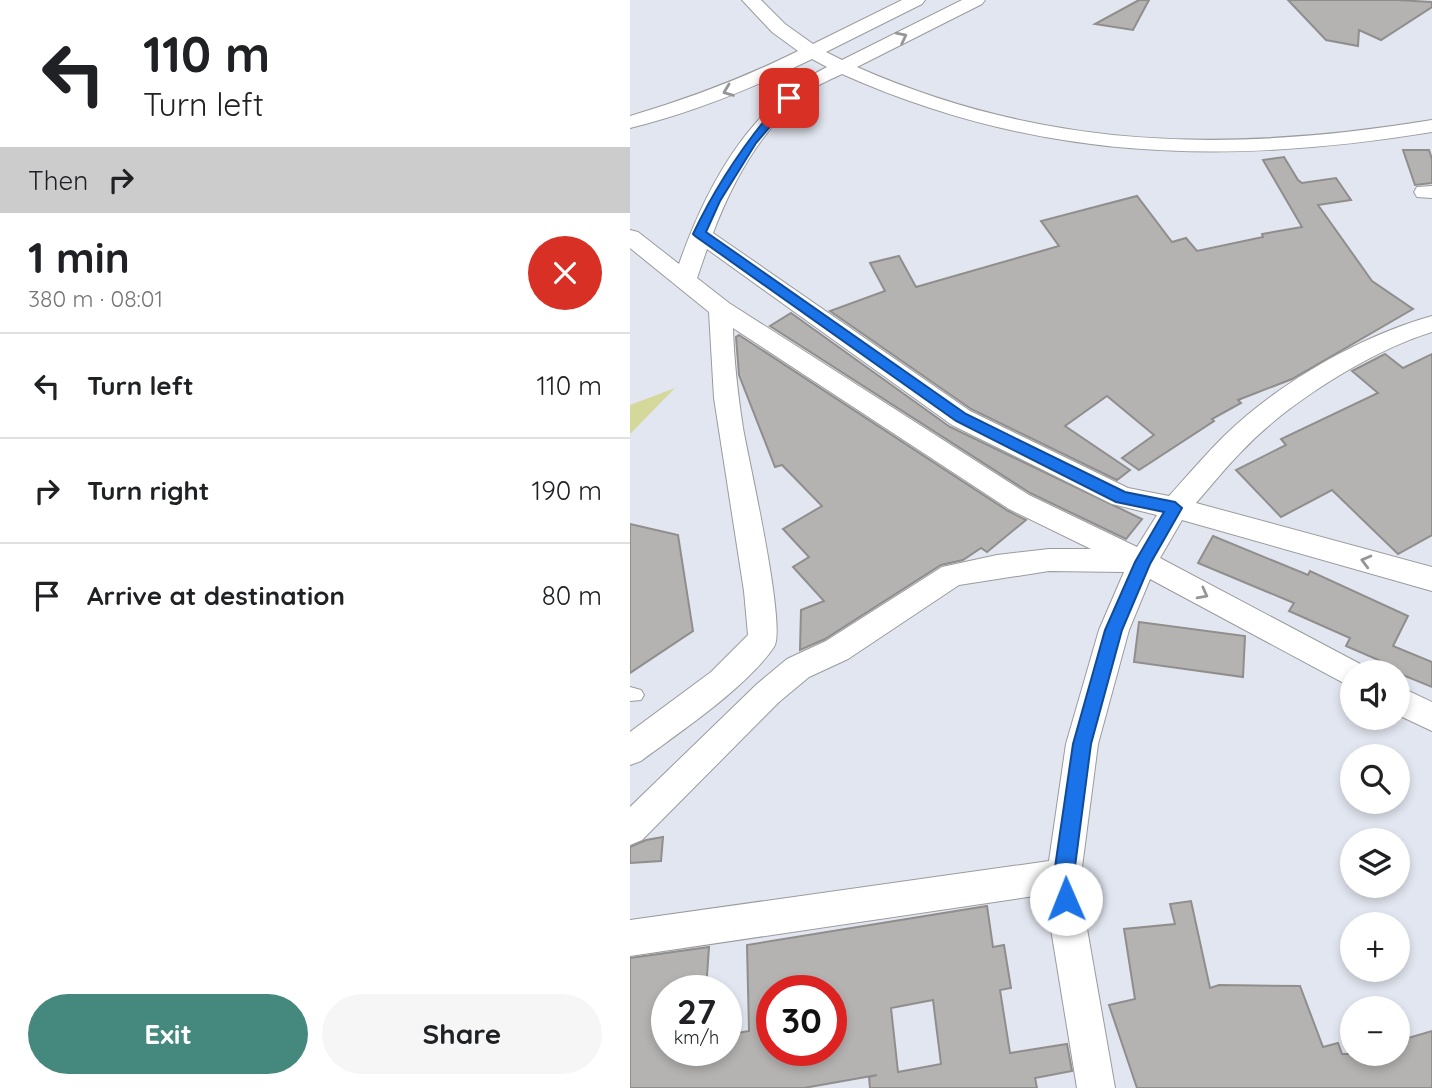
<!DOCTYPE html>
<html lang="en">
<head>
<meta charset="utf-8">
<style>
	body { margin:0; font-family:Quicksand,sans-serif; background:#f6f6f6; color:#202124; height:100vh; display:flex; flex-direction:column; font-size:26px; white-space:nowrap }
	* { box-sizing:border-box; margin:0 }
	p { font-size:23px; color:#757577 }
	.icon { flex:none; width:38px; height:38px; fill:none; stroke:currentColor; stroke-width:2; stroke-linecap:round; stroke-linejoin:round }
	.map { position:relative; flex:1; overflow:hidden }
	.panel { display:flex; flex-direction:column; background:#fff; width:630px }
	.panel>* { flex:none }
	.banner { background:#fff; color:#202124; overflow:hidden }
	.controls { position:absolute; left:710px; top:660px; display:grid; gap:14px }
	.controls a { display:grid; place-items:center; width:70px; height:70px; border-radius:50%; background:#fff; box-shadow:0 4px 10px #0003; font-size:35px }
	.speed { position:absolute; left:21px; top:975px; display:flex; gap:14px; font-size:35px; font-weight:700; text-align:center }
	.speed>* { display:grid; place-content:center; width:91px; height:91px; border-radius:50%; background:#fff; box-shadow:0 4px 10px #0003; line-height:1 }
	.speed small { font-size:18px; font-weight:400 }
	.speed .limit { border:10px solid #d22; background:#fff; color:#111 }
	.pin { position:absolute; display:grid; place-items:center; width:60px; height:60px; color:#fff; margin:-30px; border-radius:14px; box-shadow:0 4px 10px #0006 }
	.me { position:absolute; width:77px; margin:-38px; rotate:359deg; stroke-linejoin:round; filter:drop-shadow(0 0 5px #0008) }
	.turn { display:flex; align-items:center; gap:24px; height:147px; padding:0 28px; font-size:32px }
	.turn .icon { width:91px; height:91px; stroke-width:2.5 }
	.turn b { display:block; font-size:49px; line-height:60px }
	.then { display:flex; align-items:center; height:66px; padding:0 28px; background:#0003; gap:14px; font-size:26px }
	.round { display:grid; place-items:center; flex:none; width:74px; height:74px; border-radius:37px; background:#f6f6f6 }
	.summary { display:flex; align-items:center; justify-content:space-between; height:119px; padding:0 28px }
	h1 { font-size:42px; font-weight:800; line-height:52px }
	.cta { display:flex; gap:14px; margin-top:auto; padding:14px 28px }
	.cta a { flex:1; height:80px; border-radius:42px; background:#45897e; color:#fff; font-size:28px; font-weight:800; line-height:80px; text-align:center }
	.cta a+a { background:#f6f6f6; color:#202124 }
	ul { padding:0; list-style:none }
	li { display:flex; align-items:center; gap:21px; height:105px; padding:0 28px; border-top:2px solid #e0e0e0 }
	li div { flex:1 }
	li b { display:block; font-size:26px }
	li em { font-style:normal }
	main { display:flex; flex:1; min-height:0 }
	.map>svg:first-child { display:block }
	.built { fill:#e2e6f0; fill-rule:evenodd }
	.green { fill:#d4d99b }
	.building { fill:#b5b3b1; stroke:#908e8c; stroke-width:2; fill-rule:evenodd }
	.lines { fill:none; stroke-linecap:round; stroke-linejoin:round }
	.lane-casing { stroke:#9a9b9d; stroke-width:2 }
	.street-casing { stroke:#9a9b9d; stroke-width:2 }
	.lane { fill:#fff; fill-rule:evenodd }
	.street { fill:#fff; fill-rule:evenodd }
	.oneway { stroke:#969698 }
	.route { fill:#1a73e8; stroke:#114b97; stroke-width:2 }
</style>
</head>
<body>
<main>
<section class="panel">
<div class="banner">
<div class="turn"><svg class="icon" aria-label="left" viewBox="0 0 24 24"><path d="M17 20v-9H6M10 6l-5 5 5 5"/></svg><div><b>110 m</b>Turn left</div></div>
<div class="then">Then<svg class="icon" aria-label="right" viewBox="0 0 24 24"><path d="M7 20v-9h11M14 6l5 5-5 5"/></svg></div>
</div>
<div class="summary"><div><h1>1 min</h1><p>380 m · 08:01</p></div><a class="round" style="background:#d93025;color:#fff"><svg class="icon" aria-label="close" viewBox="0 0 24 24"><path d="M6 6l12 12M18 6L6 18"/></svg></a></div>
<ul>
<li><svg class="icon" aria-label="left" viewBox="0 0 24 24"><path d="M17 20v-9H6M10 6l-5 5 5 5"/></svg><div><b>Turn left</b></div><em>110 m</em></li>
<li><svg class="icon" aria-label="right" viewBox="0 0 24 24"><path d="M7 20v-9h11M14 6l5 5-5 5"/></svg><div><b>Turn right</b></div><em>190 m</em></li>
<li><svg class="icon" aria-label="arrive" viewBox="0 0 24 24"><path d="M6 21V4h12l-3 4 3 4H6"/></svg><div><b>Arrive at destination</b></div><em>80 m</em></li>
</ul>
<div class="cta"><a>Exit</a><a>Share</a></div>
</section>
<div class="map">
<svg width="802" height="1088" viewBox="0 0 802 1088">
	<rect width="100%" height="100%" fill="#f2f3f6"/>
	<path class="built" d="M0 0H802V1088H0ZM723 672H768V718H723ZM723 756H768V802H723ZM723 840H768V886H723ZM723 924H768V970H723ZM37 990H96V1050H37ZM142 990H201V1050H142ZM723 1008H768V1054H723Z"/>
	<path class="green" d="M45 388 0 434V405Z"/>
	<g class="building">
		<path d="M509 0H519L503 30 465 24Z"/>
		<path d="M658 0H767L802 2V7L751 40 729 30 728 46 696 40Z"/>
		<path d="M773 150H799L802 159V183L785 185Z"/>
		<path d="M654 157 668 180 672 183 706 178 721 200 688 205 742 281 783 309 662 379 608 400 611 403 582 419 584 421 509 470 492 458 524 435 477 396 435 426 500 470 487 480 341 409 200 311 255 291 240 263 269 256 286 287 429 246 411 221 507 196 542 242 556 238 567 251 633 237 632 234 672 227 633 160Z"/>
		<path d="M161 313 320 427 512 519 496 539 400 493 140 326Z"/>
		<path d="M109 335 378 511 396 520 357 552 351 548 333 560 311 565 195 639 170 650 171 610 194 601 163 567 179 557 153 529 192 506 152 465 145 467 109 375 106 337Z"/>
		<path d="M755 354 773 368 802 354V535L768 554 702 490 651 517 606 470 656 445 651 439 748 393 722 371Z"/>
		<path d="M0 524 48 535 63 631 0 673Z"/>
		<path d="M583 536 678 575 680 571 778 616 763 646 802 662V687L758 669 760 665 716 646 720 638 659 611 664 603 568 563Z"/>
		<path d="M509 622 615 636 613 677 504 662Z"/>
		<path d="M33 837 31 861 0 863V847L16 840Z"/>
		<path d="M561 901 580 988 589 985 670 986 693 1047 708 1043 712 1054H768V1041L802 1031V1088H507L479 1005 505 999 494 929 545 924 540 904Z"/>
		<path d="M357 906 363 947 374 945 381 988 370 990 380 1053 437 1044 442 1071 405 1078 407 1088H240L239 1077 247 1075 174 1088H0V958L79 947 76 990H37V1050H96V1035L119 1031 117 945ZM142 990H201V1050H142ZM303 1000 311 1064 268 1072 261 1008Z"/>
	</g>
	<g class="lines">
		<defs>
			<path id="lane" d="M0 687 11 690 14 695 11 700 0 701Z"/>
			<g id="street">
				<path d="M112 0H131L155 24 183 44 272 0H295L292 4 196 52 212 60 332 0H355L352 4 227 67C418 151 600 153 802 120V132C594 166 407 161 212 74 202 79 191 83 183 89 135 122 103 180 83 233L340 411 498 488 539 496C557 476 575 455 594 436 647 384 730 336 802 316V332C740 351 656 404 612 451 596 467 581 486 566 503L802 567V591L552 520 530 558 734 666 737 672H723V688L520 579 499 630 468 744 451 875 456 923 485 1088H447L420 923 418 894 0 956V920L419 861 436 744 469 630 494 572 419 571 329 585 218 659 179 677 149 702 12 840 0 845V807L127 684 157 659 196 641 312 567 367 555 419 549H461L379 509 103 328C104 362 108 395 113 428 119 462 157 628 144 647 116 688 51 731 11 761L0 765V732L81 672 118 635 114 591 84 398 79 312 0 248V230L8 232 49 264C76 187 119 106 197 67L182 59C123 88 64 112 0 128V116C61 98 111 79 168 51L142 32ZM77 249 322 425 482 504 527 515 507 547 399 495 99 303 67 278Z"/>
				<path d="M802 186V198L787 197 784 192 787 187Z"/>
				<path d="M768 686 802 702V731L768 715Z"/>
			</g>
		</defs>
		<use href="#lane" class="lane-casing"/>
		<use href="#street" class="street-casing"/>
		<use href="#lane" class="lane"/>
		<use href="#street" class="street"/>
	</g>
	<defs><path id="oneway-chevron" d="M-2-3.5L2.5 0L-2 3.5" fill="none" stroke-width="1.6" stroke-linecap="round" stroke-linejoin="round" transform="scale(1.75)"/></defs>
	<g class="oneway">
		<use href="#oneway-chevron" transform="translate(272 37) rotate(-27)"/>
		<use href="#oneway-chevron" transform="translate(98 91) rotate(159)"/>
		<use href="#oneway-chevron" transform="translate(736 561) rotate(-165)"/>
		<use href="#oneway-chevron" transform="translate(573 594) rotate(28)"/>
	</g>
	<path class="route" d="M155 96 165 98 126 143 90 201 76 232 336 414 495 492 545 502 552 508 520 564 492 630 461 744 444 874 446 899 443 905 436 908 429 905 424 874 443 744 475 630 505 562 534 512 486 502 326 421 65 236 63 234C88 181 117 139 155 96Z"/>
</svg>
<div class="controls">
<a><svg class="icon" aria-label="sound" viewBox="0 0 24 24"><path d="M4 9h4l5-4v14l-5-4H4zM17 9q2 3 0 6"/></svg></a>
<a><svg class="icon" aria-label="search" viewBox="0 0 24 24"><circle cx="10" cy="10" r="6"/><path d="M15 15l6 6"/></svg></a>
<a><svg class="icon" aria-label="layers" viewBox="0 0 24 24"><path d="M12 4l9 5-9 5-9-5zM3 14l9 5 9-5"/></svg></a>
<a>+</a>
<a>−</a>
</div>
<div class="speed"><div>27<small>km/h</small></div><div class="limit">30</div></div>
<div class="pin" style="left:159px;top:98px;background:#d93025"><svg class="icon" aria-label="arrive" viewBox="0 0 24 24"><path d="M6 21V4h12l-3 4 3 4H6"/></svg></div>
<svg class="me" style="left:436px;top:899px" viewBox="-20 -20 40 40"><circle r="19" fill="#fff"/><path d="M0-13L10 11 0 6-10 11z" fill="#1a73e8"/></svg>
</div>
</main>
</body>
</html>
